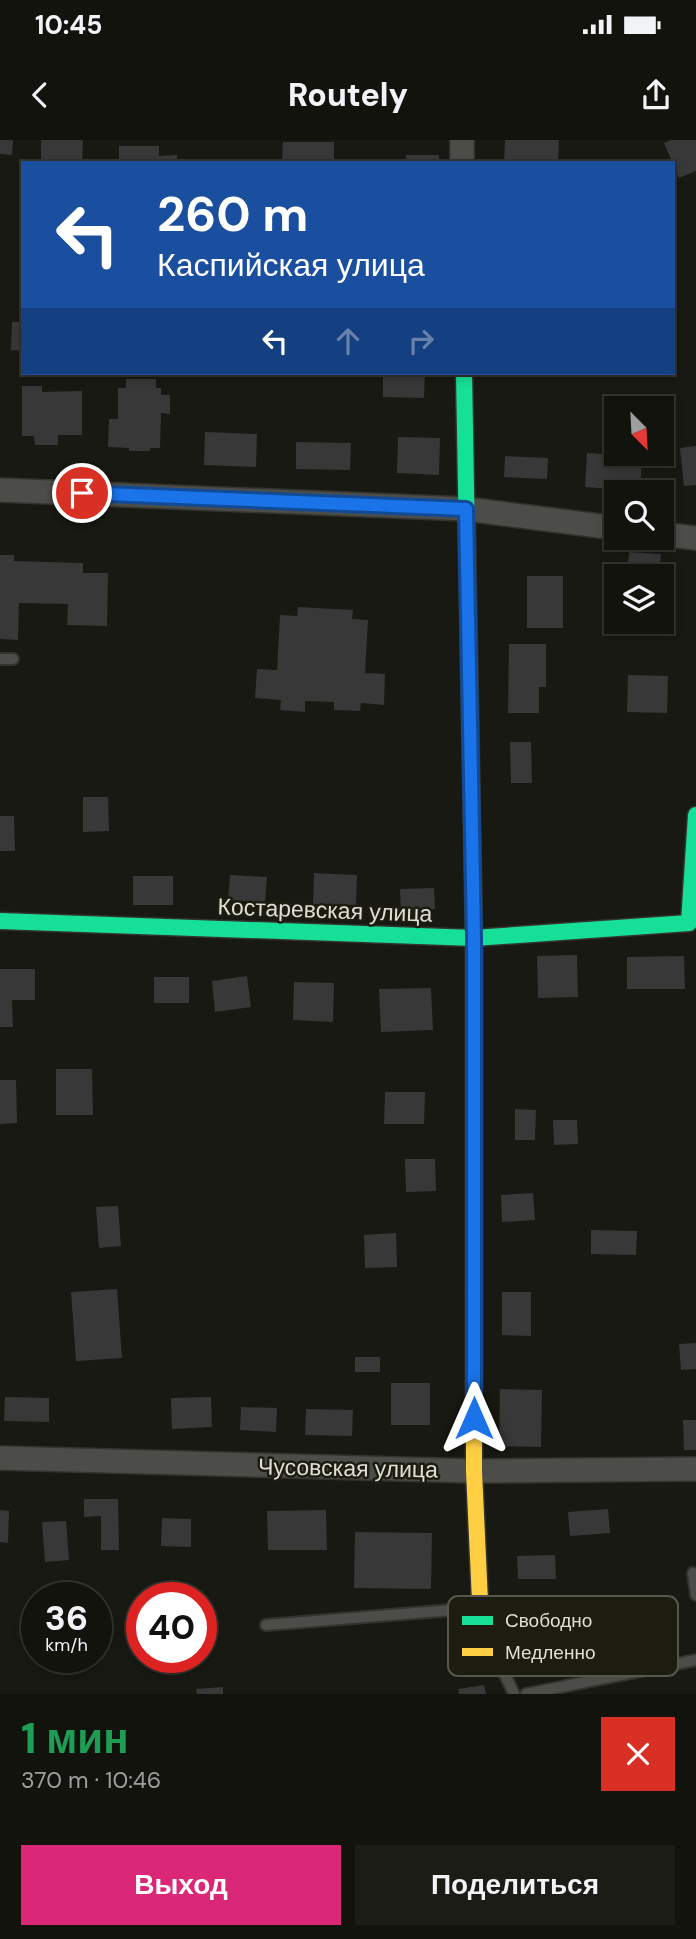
<!DOCTYPE html>
<html lang="ru">
<head>
<meta charset="utf-8">
<style>
	body { margin:0; font-family:"DM Sans",sans-serif; background:#1c1c17; color:#f1f3f6; height:100vh; display:flex; flex-direction:column; font-size:26px; white-space:nowrap }
	* { box-sizing:border-box; margin:0 }
	p { font-size:23px; color:#9d9e9e }
	.icon { flex:none; width:38px; height:38px; fill:none; stroke:currentColor; stroke-width:2; stroke-linecap:round; stroke-linejoin:round }
	.map { position:relative; height:1554px; overflow:hidden }
	.panel { display:flex; flex-direction:column; background:#13130e; flex:1 }
	.panel>* { flex:none }
	.top-card { position:absolute; left:21px; top:21px; width:654px; height:214px; border-radius:0px; box-shadow:0 4px 10px #0003,0 0 0 2px #32322e; background:#1a4fa0; color:#fff; overflow:hidden }
	.needle { width:46px; rotate:156deg }
	.buttons { position:absolute; left:604px; top:256px; display:grid; gap:14px }
	.buttons a { display:grid; place-items:center; width:70px; height:70px; border-radius:0px; background:#13130e; box-shadow:0 4px 10px #0003,0 0 0 2px #32322e; font-size:35px }
	.speed { position:absolute; left:21px; top:1442px; display:flex; gap:14px; font-size:35px; font-weight:700; text-align:center }
	.speed>* { display:grid; place-content:center; width:91px; height:91px; border-radius:50%; background:#13130e; box-shadow:0 4px 10px #0003,0 0 0 2px #32322e; line-height:1 }
	.speed small { font-size:18px; font-weight:400 }
	.speed .limit { border:10px solid #d22; background:#fff; color:#111 }
	.pin { position:absolute; display:grid; place-items:center; width:60px; height:60px; color:#fff; margin:-30px; border:4px solid #fff; border-radius:50%; box-shadow:0 2px 7px #0007 }
	.me { position:absolute; width:77px; margin:-38px; rotate:0deg; stroke-linejoin:round; filter:drop-shadow(0 0 5px #0008) }
	.turn { display:flex; align-items:center; gap:24px; height:147px; padding:0 21px; font-size:32px }
	.turn .icon { width:91px; height:91px; stroke-width:2.5 }
	.turn b { display:block; font-size:49px; line-height:60px }
	.lanes { display:flex; align-items:center; height:66px; padding:0 21px; background:#0003; justify-content:center; gap:35px; direction:ltr }
	.lanes .off { opacity:.35 }
	.round { display:grid; place-items:center; flex:none; width:74px; height:74px; border-radius:0px; background:#1c1c17 }
	.headline { display:flex; align-items:center; justify-content:space-between; height:119px; padding:0 21px }
	h1 { font-size:42px; font-weight:800; line-height:52px; color:#1e9e55 }
	.button { display:flex; gap:14px; margin-top:auto; padding:14px 21px }
	.button a { flex:1; height:80px; border-radius:0px; background:#db2777; color:#fff; font-size:28px; font-weight:800; line-height:80px; text-align:center }
	.button a+a { background:#1c1c17; color:#f1f3f6 }
	.status { display:flex; justify-content:space-between; align-items:center; height:49px; padding:0 35px; background:#13130e; direction:ltr }
	.status svg { height:19px; fill:currentColor }
	header { display:flex; justify-content:space-between; align-items:center; height:91px; padding:0 21px; background:#13130e; font-size:32px; font-weight:800 }
	.map>svg:first-child { display:block }
	.building { fill:#373837 }
	.lines { fill:none; stroke-linecap:round; stroke-linejoin:round }
	.lane-casing { stroke:#34342f; stroke-width:14 }
	.street-casing { stroke:#34342f; stroke-width:26 }
	.fast-casing { stroke:#34342f; stroke-width:19 }
	.slow-casing { stroke:#34342f; stroke-width:19 }
	.lane { stroke:#4c4c48; stroke-width:10 }
	.street { stroke:#4c4c48; stroke-width:23 }
	.fast { stroke:#16e098; stroke-width:16 }
	.slow { stroke:#ffcf43; stroke-width:16 }
	.route-casing { stroke:#114b97; stroke-width:18 }
	.route { stroke:#1a73e8; stroke-width:12 }
	.labels { text-anchor:middle; stroke-width:5; stroke-linejoin:round; paint-order:stroke }
	.street-label { font-size:23px; fill:#dfdfd7; stroke:#1c1c10 }
	.key { fill:#1c1c10; stroke:#56564c; stroke-width:2 }
	.key-label { font-size:19px; fill:#dfdfd7 }
</style>
</head>
<body>
<div class="status"><b>10:45</b><svg viewBox="0 0 49 12"><path d="M0 12V9h3v3zM5 12V6h3v6zM10 12V3h3v9zM15 12V0h3v12zM26 1h20v11H26zM47 4h2v5h-2z"/></svg></div>
<header><svg class="icon" aria-label="back" viewBox="0 0 24 24"><path d="M15 5l-7 7 7 7"/></svg>Routely<svg class="icon" aria-label="share" viewBox="0 0 24 24"><path d="M12 15V3M7 8l5-5 5 5M5 13v7h14v-7"/></svg></header>
<div class="map">
<svg width="696" height="1554" viewBox="0 0 696 1554">
	<rect width="100%" height="100%" fill="#191913"/>
	<g class="building">
		<path d="M0 0H13L12 15 0 14Z"/>
		<path d="M41 0H83L82 22H41Z"/>
		<path d="M505 0H559L558 23H504Z"/>
		<path d="M671 0H696V31L679 38 664 3Z"/>
		<path d="M283 2H334V23H282Z"/>
		<path d="M119 6H159V16L177 15V23H119Z"/>
		<rect x="406" y="15" width="33" height="8"/>
		<path d="M12 182H23V211L11 210Z"/>
		<path d="M383 233H425L424 258 383 257Z"/>
		<path d="M126 239H156V248H161V255H170V274L161 273 160 308H150V311H129V308L108 307 109 279H118V248H126Z"/>
		<path d="M22 246H42V252L82 251V295H58V305H35L34 296H22Z"/>
		<path d="M205 292 257 294 256 327 204 325Z"/>
		<path d="M398 297 440 298 439 335 397 333Z"/>
		<path d="M296 302 351 303 350 330 296 329Z"/>
		<path d="M696 306V345L684 346 680 308Z"/>
		<path d="M587 313 642 317 640 351 585 347Z"/>
		<path d="M505 316 548 318 547 339 504 337Z"/>
		<path d="M629 412 661 414 659 434 627 436Z"/>
		<path d="M0 415H14V421L83 423V433H108L107 486 67 485 68 464 19 463 18 500 0 499Z"/>
		<rect x="527" y="436" width="36" height="52"/>
		<path d="M298 467 353 470 352 479 368 480 365 533 385 534 384 565 361 563 360 571 334 570V562L305 561V572L280 570 281 560 255 558 257 529 277 530 280 475 297 476Z"/>
		<path d="M509 504H546V547H539V573H508Z"/>
		<path d="M628 535 668 536 667 573 627 572Z"/>
		<path d="M510 602H531L532 643H511Z"/>
		<path d="M83 657H108L109 691 83 692Z"/>
		<path d="M0 676H14L15 711H0Z"/>
		<path d="M314 733 357 735 356 765 313 764Z"/>
		<path d="M230 735 267 737 265 762 228 760Z"/>
		<rect x="133" y="736" width="40" height="29"/>
		<path d="M434 748 435 769 401 771 400 749Z"/>
		<path d="M577 815 578 857 538 858 537 816Z"/>
		<path d="M684 816 685 849H627V817Z"/>
		<path d="M0 829H35V860H12L13 887H0Z"/>
		<path d="M247 836 251 867 215 872 212 841Z"/>
		<rect x="154" y="837" width="35" height="26"/>
		<path d="M294 842 334 843 333 882 293 880Z"/>
		<path d="M431 848 433 890 381 892 379 849Z"/>
		<path d="M56 929H92L93 975H56Z"/>
		<path d="M0 940H16L17 983 0 984Z"/>
		<path d="M385 952H425L424 984H384Z"/>
		<path d="M515 969 536 970 535 1000H515Z"/>
		<path d="M553 980H577L578 1004 554 1005Z"/>
		<path d="M405 1019H435L436 1051 406 1052Z"/>
		<path d="M533 1053 535 1080 502 1082 501 1055Z"/>
		<path d="M118 1066 121 1106 99 1108 96 1067Z"/>
		<path d="M591 1090 637 1091 636 1115 591 1114Z"/>
		<path d="M396 1093 397 1127 365 1128 364 1095Z"/>
		<path d="M117 1149 122 1218 76 1221 71 1152Z"/>
		<path d="M502 1152H531V1196L502 1195Z"/>
		<path d="M696 1203V1229L681 1230 679 1204Z"/>
		<rect x="355" y="1217" width="25" height="15"/>
		<rect x="391" y="1243" width="39" height="42"/>
		<path d="M500 1249 542 1250 541 1307 499 1306Z"/>
		<path d="M5 1257 49 1258V1282L4 1281Z"/>
		<path d="M211 1257 212 1287 172 1289 171 1258Z"/>
		<path d="M241 1267 277 1268 276 1292 240 1290Z"/>
		<path d="M306 1269 353 1270 352 1296 305 1295Z"/>
		<path d="M683 1280H696V1310H684Z"/>
		<path d="M84 1359H118L119 1410H101V1376L84 1377Z"/>
		<path d="M608 1369 610 1393 570 1396 568 1372Z"/>
		<path d="M0 1370 9 1371 8 1403 0 1402Z"/>
		<path d="M326 1370 327 1410H268L267 1371Z"/>
		<path d="M162 1378 191 1379V1407L161 1406Z"/>
		<path d="M66 1381 69 1420 45 1422 42 1382Z"/>
		<path d="M355 1392 432 1393 431 1449 354 1448Z"/>
		<path d="M555 1415 556 1439H518L517 1416Z"/>
		<path d="M484 1545 486 1554H459L458 1549Z"/>
		<path d="M223 1547V1554H197L196 1549Z"/>
	</g>
	<g class="lines">
		<defs>
			<g id="lane">
				<path d="M0 519H13"/>
				<path d="M693 1433 696 1455"/>
				<path d="M481 1484 514 1554"/>
				<path d="M266 1485 477 1468"/>
				<path d="M526 1554 696 1520"/>
			</g>
			<g id="street">
				<path d="M462 0V23"/>
				<path d="M0 350 466 369 616 388"/>
				<path d="M662 394 696 398"/>
				<path d="M0 1318 474 1331 696 1329"/>
			</g>
			<g id="fast">
				<path d="M464 233 474 798V1154"/>
				<path d="M0 781 474 798 689 783 696 675"/>
			</g>
			<path id="slow" d="M474 1154V1331L481 1483"/>
		</defs>
		<use href="#lane" class="lane-casing"/>
		<use href="#street" class="street-casing"/>
		<use href="#fast" class="fast-casing"/>
		<use href="#slow" class="slow-casing"/>
		<use href="#lane" class="lane"/>
		<use href="#street" class="street"/>
		<use href="#fast" class="fast"/>
		<use href="#slow" class="slow"/>
	</g>
	<g class="lines">
		<defs>
			<path id="route" d="M82 353 466 369 474 798V1278"/>
		</defs>
		<use href="#route" class="route-casing"/>
		<use href="#route" class="route"/>
	</g>
	<g class="labels">
		<g class="street-label">
			<text transform="translate(325 770) rotate(2)" y="8">Костаревская улица</text>
			<text transform="translate(348 1328) rotate(1)" y="8">Чусовская улица</text>
		</g>
	</g>
	<rect x="448" y="1456" width="230" height="80" rx="10" class="key"/>
	<rect x="462" y="1476" width="31" height="9" fill="#16e098"/>
	<rect x="462" y="1508" width="31" height="8" fill="#ffcf43"/>
	<g class="key-label">
		<text x="505" y="1487">Свободно</text>
		<text x="505" y="1519">Медленно</text>
	</g>
</svg>
<div class="buttons">
<a><svg class="needle" viewBox="-14 -14 28 28"><path d="M0-13l5 13h-10z" fill="#e53935"/><path d="M0 13l5-13h-10z" fill="#9d9e9e"/></svg></a>
<a><svg class="icon" aria-label="search" viewBox="0 0 24 24"><circle cx="10" cy="10" r="6"/><path d="M15 15l6 6"/></svg></a>
<a><svg class="icon" aria-label="layers" viewBox="0 0 24 24"><path d="M12 4l9 5-9 5-9-5zM3 14l9 5 9-5"/></svg></a>
</div>
<div class="speed"><div>36<small>km/h</small></div><div class="limit">40</div></div>
<div class="pin" style="left:82px;top:353px;background:#d93025"><svg class="icon" aria-label="arrive" viewBox="0 0 24 24"><path d="M6 21V4h12l-3 4 3 4H6"/></svg></div>
<svg class="me" style="left:474px;top:1278px" viewBox="-20 -20 40 40"><path d="M0-17L14 15 0 8-14 15z" fill="#1a73e8" stroke="#fff" stroke-width="4"/></svg>
<div class="top-card">
<div class="turn"><svg class="icon" aria-label="left" viewBox="0 0 24 24"><path d="M17 20v-9H6M10 6l-5 5 5 5"/></svg><div><b>260 m</b>Каспийская улица</div></div>
<div class="lanes"><svg class="icon" aria-label="left" viewBox="0 0 24 24"><path d="M17 20v-9H6M10 6l-5 5 5 5"/></svg><svg class="icon off" aria-label="ahead" viewBox="0 0 24 24"><path d="M12 20V5M6 11l6-6 6 6"/></svg><svg class="icon off" aria-label="right" viewBox="0 0 24 24"><path d="M7 20v-9h11M14 6l5 5-5 5"/></svg></div>
</div>
</div>
<section class="panel">
<div class="headline"><div><h1>1 мин</h1><p>370 m · 10:46</p></div><a class="round" style="background:#d93025;color:#fff"><svg class="icon" aria-label="close" viewBox="0 0 24 24"><path d="M6 6l12 12M18 6L6 18"/></svg></a></div>
<div class="button"><a>Выход</a><a>Поделиться</a></div>
</section>
</body>
</html>
